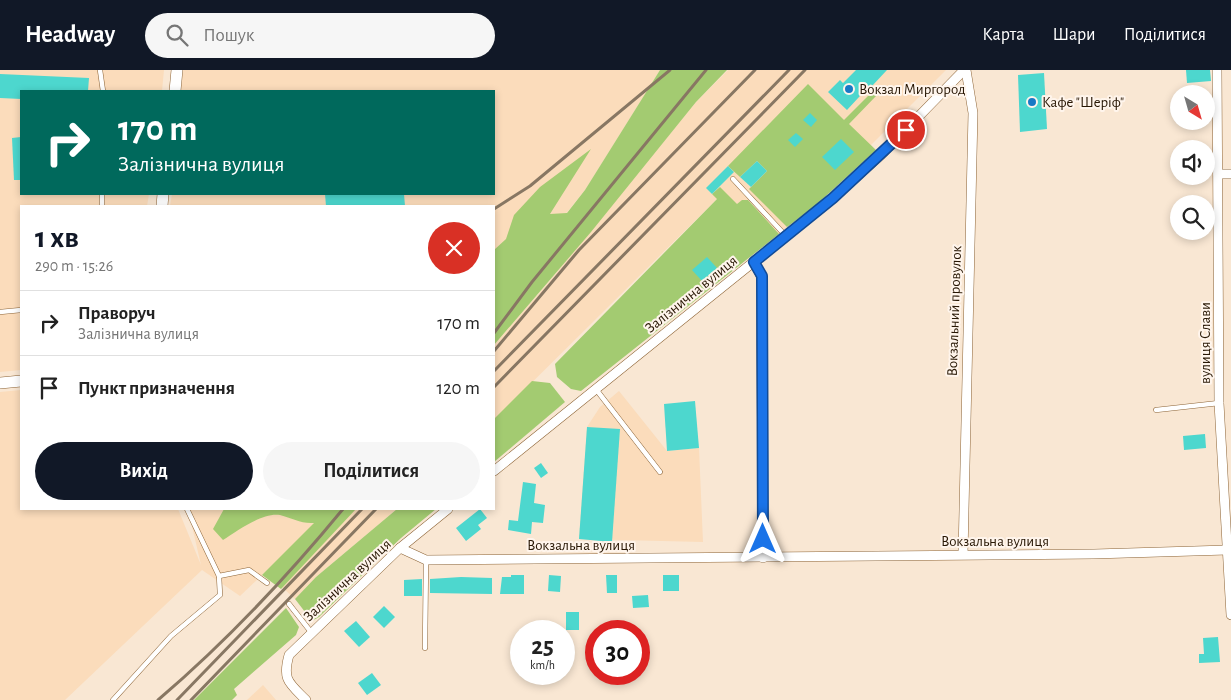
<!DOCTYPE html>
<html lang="uk">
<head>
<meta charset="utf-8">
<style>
	body { margin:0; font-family:"Alegreya Sans",sans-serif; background:#f6f6f6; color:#222; height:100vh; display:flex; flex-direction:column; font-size:19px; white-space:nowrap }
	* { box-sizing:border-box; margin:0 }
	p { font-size:16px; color:#767676 }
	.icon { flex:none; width:28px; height:28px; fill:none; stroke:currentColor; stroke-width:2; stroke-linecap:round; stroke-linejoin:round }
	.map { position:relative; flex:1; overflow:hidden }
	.details { position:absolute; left:20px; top:135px; width:475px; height:305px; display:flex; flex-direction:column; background:#fff; border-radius:0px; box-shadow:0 2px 8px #0003 }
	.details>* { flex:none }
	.guide { position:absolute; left:20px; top:20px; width:475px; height:105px; border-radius:0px; box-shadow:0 2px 8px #0003; background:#00695c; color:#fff; overflow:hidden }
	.needle { width:32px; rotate:143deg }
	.buttons { position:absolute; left:1170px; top:15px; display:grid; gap:10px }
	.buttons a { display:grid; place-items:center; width:45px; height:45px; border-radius:50%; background:#fff; box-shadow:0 2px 8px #0003; font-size:25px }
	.speed { position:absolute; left:510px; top:550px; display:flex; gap:10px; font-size:25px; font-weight:700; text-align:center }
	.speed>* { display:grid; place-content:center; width:65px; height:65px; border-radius:50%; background:#fff; box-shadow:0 2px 8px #0003; line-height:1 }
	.speed small { font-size:12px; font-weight:400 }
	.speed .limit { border:8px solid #d22; background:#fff; color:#111 }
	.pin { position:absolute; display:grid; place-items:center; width:42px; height:42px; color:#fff; margin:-21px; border:2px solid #fff; border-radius:50%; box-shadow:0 1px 5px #0007 }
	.me { position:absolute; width:55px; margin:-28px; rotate:0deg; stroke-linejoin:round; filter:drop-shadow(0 0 4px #0008) }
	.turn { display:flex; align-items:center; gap:18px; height:105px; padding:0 15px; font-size:22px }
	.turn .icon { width:65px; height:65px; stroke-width:2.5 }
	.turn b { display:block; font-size:35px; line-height:42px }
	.round { display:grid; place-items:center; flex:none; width:52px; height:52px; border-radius:26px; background:#f6f6f6 }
	.head { display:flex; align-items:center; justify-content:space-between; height:85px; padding:0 15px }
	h1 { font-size:30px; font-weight:700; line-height:38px; color:#111827 }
	.cta { display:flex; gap:10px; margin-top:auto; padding:10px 15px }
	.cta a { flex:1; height:58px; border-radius:30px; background:#111827; color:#fff; font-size:20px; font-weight:700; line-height:58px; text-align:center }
	.cta a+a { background:#f6f6f6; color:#222 }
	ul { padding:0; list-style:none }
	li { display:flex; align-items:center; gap:15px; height:65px; padding:0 15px; border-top:1px solid #e0e0e0 }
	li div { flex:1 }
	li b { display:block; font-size:19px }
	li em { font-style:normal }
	header { display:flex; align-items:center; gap:30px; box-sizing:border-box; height:70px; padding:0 25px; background:#111827; color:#fff }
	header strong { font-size:24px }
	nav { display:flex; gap:28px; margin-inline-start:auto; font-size:18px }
	.search { width:350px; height:45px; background:#f6f6f6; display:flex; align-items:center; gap:12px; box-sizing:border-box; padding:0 18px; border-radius:28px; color:#767676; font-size:19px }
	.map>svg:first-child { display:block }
	.built { fill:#fbdcbb }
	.green { fill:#a3cb71 }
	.building { fill:#4dd7ce }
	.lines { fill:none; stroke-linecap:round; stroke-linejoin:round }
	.service-casing { stroke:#8d6436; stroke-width:5.5 }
	.minor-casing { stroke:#8d6436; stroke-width:10 }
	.tertiary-casing { stroke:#8d6436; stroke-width:12 }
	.service { stroke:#fff; stroke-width:4.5 }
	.minor { stroke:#fff; stroke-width:9 }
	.tertiary { stroke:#fff; stroke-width:11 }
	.rail { stroke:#887763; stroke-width:3 }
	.route-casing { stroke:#114b97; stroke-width:12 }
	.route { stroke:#1a73e8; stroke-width:9 }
	.poi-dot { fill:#1879c5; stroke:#fff5ec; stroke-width:2 }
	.labels { text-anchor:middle; stroke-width:4; stroke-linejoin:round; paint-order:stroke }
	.poi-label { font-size:15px; fill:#281704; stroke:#fff5ec; text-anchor:start }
	.street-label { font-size:15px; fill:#281704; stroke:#fff5ec }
</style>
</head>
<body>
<header>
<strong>Headway</strong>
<div class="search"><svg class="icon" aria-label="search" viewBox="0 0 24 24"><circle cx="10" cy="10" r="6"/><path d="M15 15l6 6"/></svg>Пошук</div>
<nav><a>Карта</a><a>Шари</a><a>Поділитися</a></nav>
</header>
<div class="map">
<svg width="1231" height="630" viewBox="0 0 1231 630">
	<rect width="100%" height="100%" fill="#f9e7d3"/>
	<g class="built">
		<path d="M0 0H164L162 21H21V124H149L147 136H21V300L0 302Z"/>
		<path d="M183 0H660L585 120 494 233V136H170L172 124H494V21H185L181 20Z"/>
		<path d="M728 0H946L794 152 767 174 717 129 494 350V275L552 208 696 32Z"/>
		<path d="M21 320V439H178L201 495 188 439H326L307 462 240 526 202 500 65 630H0V322Z"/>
		<path d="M619 321 667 381 699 378 703 472 579 469 587 357 600 337Z"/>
		<path d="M352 439H397L316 507 295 529 272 508Z"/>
		<path d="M263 615 276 630H247Z"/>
	</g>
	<g class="green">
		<path d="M660 0H727L696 32 591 162 494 275V180L506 169 514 145 540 117 591 79 550 144 567 143 585 120Z"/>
		<path d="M808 14 844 50 873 21 877 25 849 54 876 80 815 136 787 157 749 119 767 101 757 91 740 107 728 96Z"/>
		<path d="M720 117 737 134 742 130H748L779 164 581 321 571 319 557 307 555 294 717 129 712 124Z"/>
		<path d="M532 311 550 313 565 332 494 392V349Z"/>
		<path d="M224 439H356L281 519 262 505 314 453C301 454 292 448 280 445 263 442 237 461 223 470L213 459Z"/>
		<path d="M397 439H436L401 468 319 547 312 551 295 529 316 507Z"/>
		<path d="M286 538 299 557 296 565 234 619 237 625 232 630H194Z"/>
	</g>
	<g class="building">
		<path d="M856 0H887L872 16 871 14 847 40 828 22 840 10 843 13Z"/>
		<path d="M1186 0H1210L1211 11 1187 13Z"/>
		<path d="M1044 3 1047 59 1020 62 1018 5Z"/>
		<path d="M0 4 89 8 88 21H21V29L0 28Z"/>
		<path d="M810 43 817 50 811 57 803 50Z"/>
		<path d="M796 63 803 69 795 77 788 70Z"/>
		<path d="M21 67V110H14L12 68Z"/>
		<path d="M841 69 854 82 835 100 822 87Z"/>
		<path d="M757 91 767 101 751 117 740 107Z"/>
		<path d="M728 96 734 102 712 124 706 118Z"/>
		<path d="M325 124H404L405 136H326Z"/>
		<path d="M707 187 717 198 702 211 692 200Z"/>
		<path d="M695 331 699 378 667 381 664 334Z"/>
		<path d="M587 357 620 359 612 472 579 469Z"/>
		<path d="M1205 364 1206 378 1184 380 1183 366Z"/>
		<path d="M541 393 548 403 541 408 534 398Z"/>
		<path d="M523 412 536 414 534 433 545 435 543 453 532 452 531 464 508 460 509 450 518 451Z"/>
		<path d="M480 439 487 448 478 455 481 459 466 471 456 458Z"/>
		<path d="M511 505H524V524H500L502 507H511Z"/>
		<path d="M549 505 561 506 560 522 548 521Z"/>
		<path d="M606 505H617V523H607Z"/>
		<rect x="663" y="505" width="16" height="16"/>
		<path d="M461 507 492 508V524L430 523V509Z"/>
		<path d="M422 509V526H404V510Z"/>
		<path d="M648 525 649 537 633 538 632 526Z"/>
		<path d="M384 536 395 547 384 558 373 547Z"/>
		<rect x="566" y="542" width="13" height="18"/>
		<path d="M356 551 370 567 359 577 344 561Z"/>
		<path d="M1218 567 1220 592 1199 593V584H1204L1203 568Z"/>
		<path d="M372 603 381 615 367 625 358 613Z"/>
	</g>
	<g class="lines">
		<defs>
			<g id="service">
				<path d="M100 0 103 21"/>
				<path d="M733 109 785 165"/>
				<path d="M102 136V124"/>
				<path d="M0 242 21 240"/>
				<path d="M595 318 660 402"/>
				<path d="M1156 340 1219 333"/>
				<path d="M187 439 219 506 249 500 267 513"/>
				<path d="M289 534 311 562"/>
				<path d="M425 578 426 490"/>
				<path d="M113 630 171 566 220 525 219 506"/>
			</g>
			<g id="minor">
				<path d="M1217 0 1219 333 1231 545"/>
				<path d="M1218 104H1231"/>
				<path d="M754 192 761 206 763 488"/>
				<path d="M494 401 833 128 882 84 964 0"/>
				<path d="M400 478 426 490 1094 484 1227 480"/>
				<path d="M963 484 973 43 966 0"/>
				<path d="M306 630C289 613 282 610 289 585L400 478 448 439"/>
			</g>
			<g id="tertiary">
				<path d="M175 21 177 0"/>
				<path d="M162 136 163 124"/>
				<path d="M0 313 21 311"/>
			</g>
		</defs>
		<use href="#service" class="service-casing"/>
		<use href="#minor" class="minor-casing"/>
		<use href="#tertiary" class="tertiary-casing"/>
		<use href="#service" class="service"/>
		<use href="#minor" class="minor"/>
		<use href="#tertiary" class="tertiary"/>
		<g class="rail">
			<path d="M494 139 530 116 670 0"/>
			<path d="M494 263 532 212 706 0"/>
			<path d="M494 281 579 180 755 0"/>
			<path d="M494 301 789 0"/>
			<path d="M494 317 805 0"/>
			<path d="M158 630C225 573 287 507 343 439"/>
			<path d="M177 630 362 439"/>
			<path d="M191 630 376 439"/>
		</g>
	</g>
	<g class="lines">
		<defs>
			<path id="route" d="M763 469 762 206 754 192 833 128 906 60"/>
		</defs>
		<use href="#route" class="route-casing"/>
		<use href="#route" class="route"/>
	</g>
	<g class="poi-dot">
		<circle cx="849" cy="19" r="5"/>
		<circle cx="1032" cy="32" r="5"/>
	</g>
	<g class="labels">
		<g class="poi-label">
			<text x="859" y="24">Вокзал Миргород</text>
			<text x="1042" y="37">Кафе "Шеріф"</text>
		</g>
		<g class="street-label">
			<text transform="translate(691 224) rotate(-39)" y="5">Залізнична вулиця</text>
			<text transform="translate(954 241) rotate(-88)" y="5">Вокзальний провулок</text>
			<text transform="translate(1205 273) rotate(-90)" y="5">вулиця Слави</text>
			<text x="995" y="476">Вокзальна вулиця</text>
			<text x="581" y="480">Вокзальна вулиця</text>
			<text transform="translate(347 510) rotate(-43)" y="5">Залізнична вулиця</text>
		</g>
	</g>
</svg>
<div class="buttons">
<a><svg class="needle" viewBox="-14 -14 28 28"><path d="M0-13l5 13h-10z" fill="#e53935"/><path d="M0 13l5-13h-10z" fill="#767676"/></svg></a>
<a><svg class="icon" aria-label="sound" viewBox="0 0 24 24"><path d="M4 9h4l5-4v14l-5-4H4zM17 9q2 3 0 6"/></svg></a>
<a><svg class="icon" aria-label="search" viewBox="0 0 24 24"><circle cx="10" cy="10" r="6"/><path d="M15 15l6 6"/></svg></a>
</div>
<div class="speed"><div>25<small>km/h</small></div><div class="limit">30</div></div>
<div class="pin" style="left:906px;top:60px;background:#d93025"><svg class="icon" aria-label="arrive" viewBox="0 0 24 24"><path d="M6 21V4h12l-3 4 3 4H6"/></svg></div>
<svg class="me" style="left:763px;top:469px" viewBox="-20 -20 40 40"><path d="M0-17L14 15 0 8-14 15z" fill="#1a73e8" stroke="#fff" stroke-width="4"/></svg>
<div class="guide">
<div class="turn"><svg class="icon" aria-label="right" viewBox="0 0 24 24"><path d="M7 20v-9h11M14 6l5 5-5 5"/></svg><div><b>170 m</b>Залізнична вулиця</div></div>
</div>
<section class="details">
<div class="head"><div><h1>1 хв</h1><p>290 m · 15:26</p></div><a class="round" style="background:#d93025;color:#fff"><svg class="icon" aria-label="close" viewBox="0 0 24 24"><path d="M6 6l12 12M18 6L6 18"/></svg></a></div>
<ul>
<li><svg class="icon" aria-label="right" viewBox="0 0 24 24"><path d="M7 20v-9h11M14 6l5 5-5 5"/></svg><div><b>Праворуч</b><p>Залізнична вулиця</p></div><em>170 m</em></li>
<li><svg class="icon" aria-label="arrive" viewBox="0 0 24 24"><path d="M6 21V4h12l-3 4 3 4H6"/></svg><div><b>Пункт призначення</b></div><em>120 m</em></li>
</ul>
<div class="cta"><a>Вихід</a><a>Поділитися</a></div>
</section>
</div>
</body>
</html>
